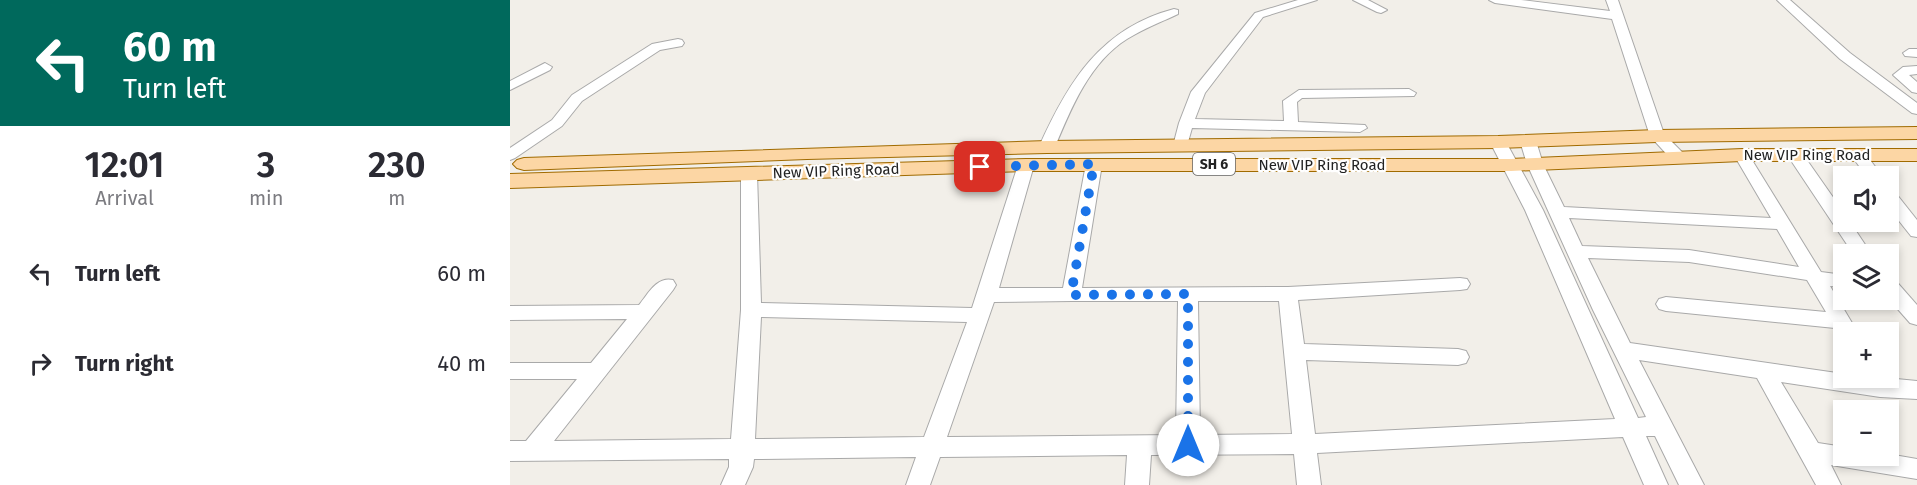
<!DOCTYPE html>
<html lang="en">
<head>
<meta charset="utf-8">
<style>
	body { margin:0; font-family:"Fira Sans",sans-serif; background:#f7f7f7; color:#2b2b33; height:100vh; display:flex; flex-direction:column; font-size:22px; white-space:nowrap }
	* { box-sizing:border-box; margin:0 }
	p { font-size:20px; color:#7c7c81 }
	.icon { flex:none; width:33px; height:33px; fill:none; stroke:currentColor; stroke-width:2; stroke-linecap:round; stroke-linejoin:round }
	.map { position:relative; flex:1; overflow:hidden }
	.details { display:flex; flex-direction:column; background:#fff; width:510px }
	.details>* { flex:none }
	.top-card { background:#00695c; color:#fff; overflow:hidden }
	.buttons { position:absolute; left:1323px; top:166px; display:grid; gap:12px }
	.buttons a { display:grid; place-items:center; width:66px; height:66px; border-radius:0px; background:#fff; box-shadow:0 3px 9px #0003; font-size:30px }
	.pin { position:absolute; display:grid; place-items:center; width:51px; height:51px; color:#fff; margin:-26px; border-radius:12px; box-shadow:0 3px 9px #0006 }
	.me { position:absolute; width:66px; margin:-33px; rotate:0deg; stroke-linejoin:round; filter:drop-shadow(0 0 4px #0008) }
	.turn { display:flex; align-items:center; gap:21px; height:126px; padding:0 24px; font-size:27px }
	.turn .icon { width:78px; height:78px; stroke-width:2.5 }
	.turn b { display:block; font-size:42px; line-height:51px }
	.eta { display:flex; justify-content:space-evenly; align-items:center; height:102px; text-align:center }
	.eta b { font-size:36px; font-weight:600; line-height:42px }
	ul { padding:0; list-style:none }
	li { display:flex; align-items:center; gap:18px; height:90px; padding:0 24px }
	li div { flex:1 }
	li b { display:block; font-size:22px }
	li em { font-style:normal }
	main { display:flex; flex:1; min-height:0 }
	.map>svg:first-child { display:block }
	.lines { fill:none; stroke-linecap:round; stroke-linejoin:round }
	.minor-casing { stroke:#a9a9a9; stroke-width:2 }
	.major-casing { stroke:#a06b00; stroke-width:2 }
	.minor { fill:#fff; fill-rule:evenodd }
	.major { fill:#fcd6a4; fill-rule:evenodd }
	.route { stroke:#1a73e8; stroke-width:10; stroke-dasharray:0 18 }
	.labels { text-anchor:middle; stroke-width:4.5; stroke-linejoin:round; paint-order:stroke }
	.shield { fill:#fff; stroke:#646464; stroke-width:1.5 }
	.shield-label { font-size:14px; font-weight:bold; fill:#222 }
	.street-label { font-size:15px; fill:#222; stroke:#fff }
</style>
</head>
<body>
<main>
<section class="details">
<div class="top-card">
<div class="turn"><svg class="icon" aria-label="left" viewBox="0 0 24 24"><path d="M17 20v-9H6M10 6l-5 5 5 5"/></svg><div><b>60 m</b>Turn left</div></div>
</div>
<div class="eta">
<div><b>12:01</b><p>Arrival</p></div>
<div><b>3</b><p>min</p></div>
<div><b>230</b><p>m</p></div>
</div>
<ul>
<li><svg class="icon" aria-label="left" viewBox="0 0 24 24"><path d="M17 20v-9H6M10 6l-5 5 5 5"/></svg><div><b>Turn left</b></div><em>60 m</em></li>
<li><svg class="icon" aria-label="right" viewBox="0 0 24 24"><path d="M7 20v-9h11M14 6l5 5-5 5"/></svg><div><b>Turn right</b></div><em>40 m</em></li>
</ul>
</section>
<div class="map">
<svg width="1407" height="485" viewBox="0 0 1407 485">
	<rect width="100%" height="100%" fill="#f2efe9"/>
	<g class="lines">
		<defs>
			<g id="minor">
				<path d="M788 0H807L753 17 695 93 685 119 774 121 773 101 789 90 899 89 906 93 904 96 792 98 787 102 788 122 855 125 857 128 850 132 682 128 676 149H666L663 146 669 123 681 92 745 13Z"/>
				<path d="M843 0H858L877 10 871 13 867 12Z"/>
				<path d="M979 0H1011L1100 11 1096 0H1108L1154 134 1174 154 1176 157 1174 160H1162L1140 136 1102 19 985 3Z"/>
				<path d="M1267 0H1280L1340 53 1407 103V114L1402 113 1330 59Z"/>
				<path d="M664 9 668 10V14C651 22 633 29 617 39 580 62 561 108 545 147L542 150H532L529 147C558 82 591 28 664 9Z"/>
				<path d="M168 39 172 40 174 43 172 46 150 50 72 101 52 126 5 158 0 160V148L42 120 62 95 142 44Z"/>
				<path d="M1399 49H1407V57L1395 56 1393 53Z"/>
				<path d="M35 63 42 67 40 70 0 90V81Z"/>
				<path d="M1407 66V74L1399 75 1407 82V93L1402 92 1383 75 1393 67Z"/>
				<path d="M1018 136 1026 141 1033 164 1054 207 1261 218 1224 155 1232 150 1237 152 1311 272 1334 275V287L1320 286 1348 333H1334V339L1325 328 1156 311 1149 309 1146 304 1149 299 1156 297 1316 312 1297 280 1179 262 1078 258 1120 343 1334 374V378H1376L1407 381V399L1370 397 1271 382 1308 443 1334 447V456H1378V454L1407 459V479L1321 465 1331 485H1306L1247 378 1129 360 1194 485H1169L1145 436H1136L1158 485H1134L1113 437 807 453 811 485H787L784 454 641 455 639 485H615L617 455 430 457 420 485H396L406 457 244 459 243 467 235 485H211L219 467V459L0 461V441H16L67 379H0V363H81L117 319 0 320V306L129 305C138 294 147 276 163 280L166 285 163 290 44 441 221 439 231 310V173L239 168 247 173 251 303 462 308 508 165 516 160 524 165 489 288H553L576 164 584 159 592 164 572 288 778 287 950 278 957 279 960 284 957 289 950 290 788 300 794 344 948 349 956 351 959 357 956 363 948 365 796 360 805 434 1105 419 1015 210 980 142 988 137 996 142 1033 210 1128 418 1136 417 1083 310 1017 164 1010 141ZM1059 218 1267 229 1289 267 1179 250 1072 246ZM562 301H668L666 435 437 437 484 302ZM688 301H769L782 434 690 435ZM251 317 457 322 414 437 245 439Z"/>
				<path d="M1349 150 1354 152 1373 177H1357L1341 155Z"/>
				<path d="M1286 151 1292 153 1334 213V222H1340L1362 255H1344L1278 156Z"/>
				<path d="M1378 190 1384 191 1407 220V237L1401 236 1378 207Z"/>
				<path d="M1378 279 1385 280 1407 305V325L1400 323 1378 298Z"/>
			</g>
			<g id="major">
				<path d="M1407 127V139L1147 142 988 148 537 153 297 159 14 170 7 168 3 164 7 160 14 158 537 141 988 136 1147 130Z"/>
				<path d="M1232 149H1407V161H1232L1001 171H516L0 188V174L516 159H1001Z"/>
			</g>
		</defs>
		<use href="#minor" class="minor-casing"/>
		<use href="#major" class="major-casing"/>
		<use href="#minor" class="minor"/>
		<use href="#major" class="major"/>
	</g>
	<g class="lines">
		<path class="route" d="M470 167 584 164 561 295 678 294V445"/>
	</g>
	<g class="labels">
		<rect class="shield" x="683" y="153" width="42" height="22" rx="4.5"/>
		<g class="shield-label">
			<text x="704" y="169">SH 6</text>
		</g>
		<g class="street-label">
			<text x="1297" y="160">New VIP Ring Road</text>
			<text x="812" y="170">New VIP Ring Road</text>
			<text transform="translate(326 171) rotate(-2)" y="5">New VIP Ring Road</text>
		</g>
	</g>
</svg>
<div class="buttons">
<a><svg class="icon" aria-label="sound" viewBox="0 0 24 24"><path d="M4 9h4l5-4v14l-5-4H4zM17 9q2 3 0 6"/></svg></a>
<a><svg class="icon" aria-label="layers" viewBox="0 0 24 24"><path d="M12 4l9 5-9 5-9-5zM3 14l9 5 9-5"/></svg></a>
<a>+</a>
<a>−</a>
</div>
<div class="pin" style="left:470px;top:167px;background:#d93025"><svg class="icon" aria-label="arrive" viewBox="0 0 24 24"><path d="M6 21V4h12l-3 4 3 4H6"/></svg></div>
<svg class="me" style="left:678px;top:445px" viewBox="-20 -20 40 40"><circle r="19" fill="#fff"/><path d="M0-13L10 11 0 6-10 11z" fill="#1a73e8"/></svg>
</div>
</main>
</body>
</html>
